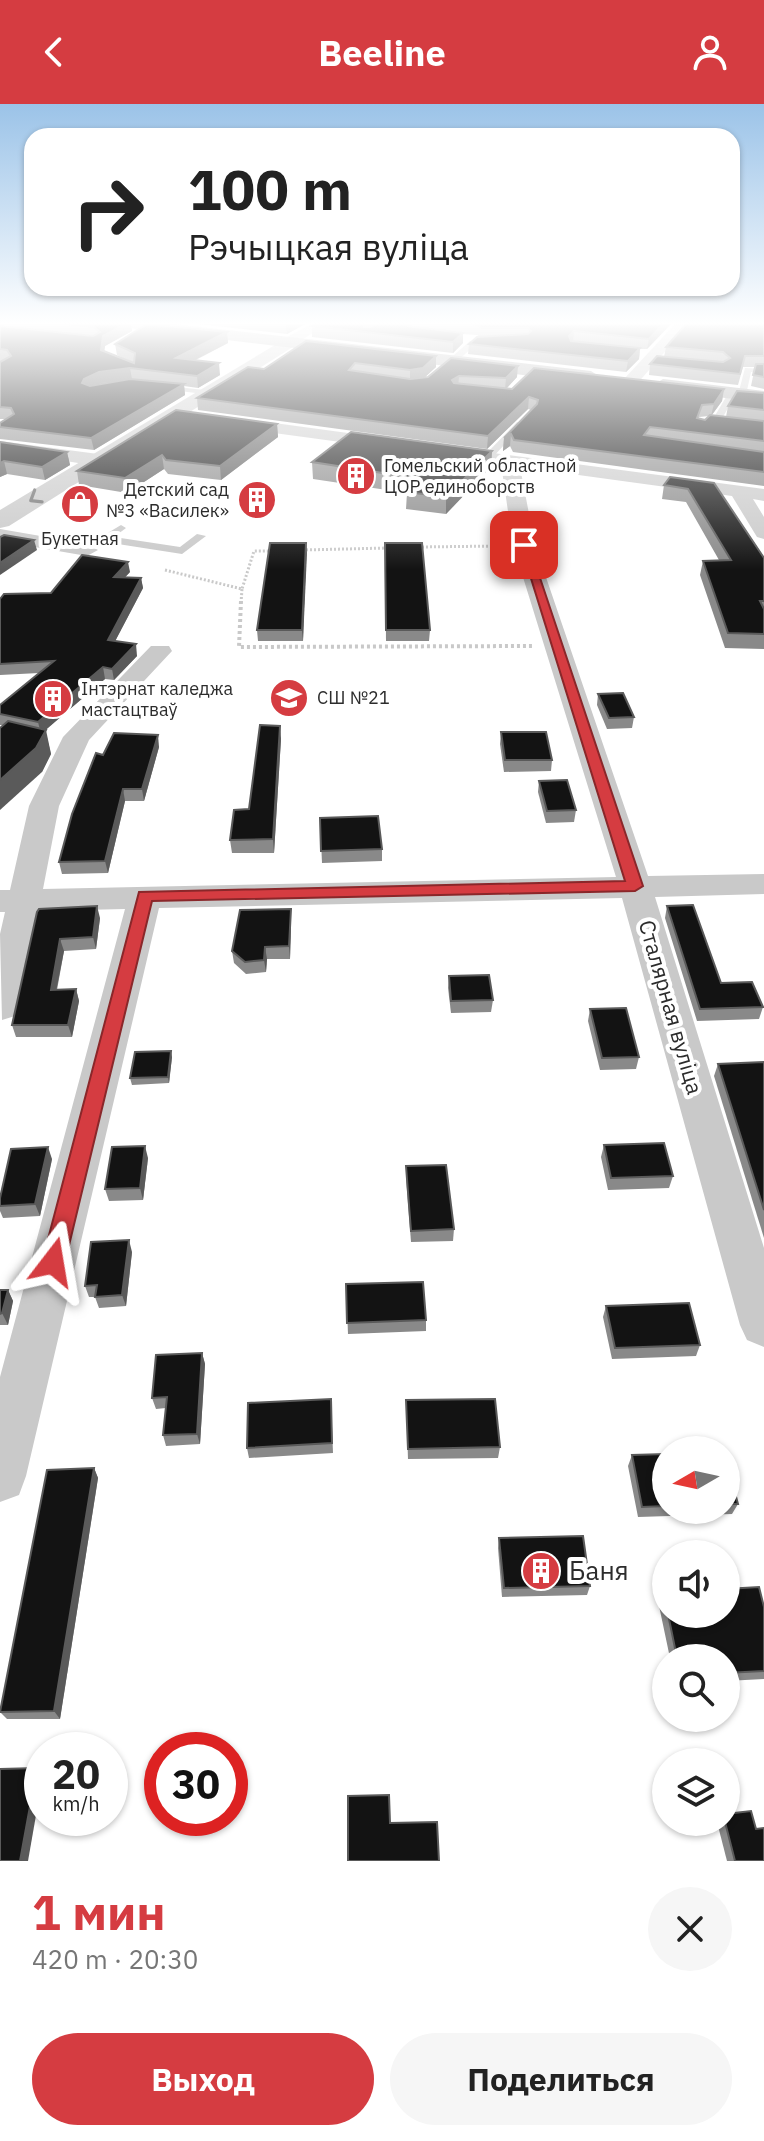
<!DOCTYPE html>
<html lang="ru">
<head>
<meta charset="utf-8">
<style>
	body { margin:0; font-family:"IBM Plex Sans",sans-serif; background:#f6f6f6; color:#222; height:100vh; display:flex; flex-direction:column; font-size:30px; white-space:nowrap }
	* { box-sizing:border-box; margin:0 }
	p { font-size:26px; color:#767676 }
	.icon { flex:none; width:44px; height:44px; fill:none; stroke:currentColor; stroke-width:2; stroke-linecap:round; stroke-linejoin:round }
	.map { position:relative; height:1757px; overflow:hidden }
	.side { display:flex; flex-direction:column; background:#fff; flex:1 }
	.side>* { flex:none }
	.guide { position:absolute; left:24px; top:24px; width:716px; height:168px; border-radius:24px; box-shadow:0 2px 6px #0004; background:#fff; color:#222; overflow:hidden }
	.needle { width:52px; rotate:261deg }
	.fabs { position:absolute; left:652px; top:1332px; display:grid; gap:16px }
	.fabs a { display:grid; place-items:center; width:88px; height:88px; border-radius:50%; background:#fff; box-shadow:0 2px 6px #0004; font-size:40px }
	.speed { position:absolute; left:24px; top:1628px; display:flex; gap:16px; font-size:40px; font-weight:700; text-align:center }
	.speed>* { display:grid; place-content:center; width:104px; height:104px; border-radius:50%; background:#fff; box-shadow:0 2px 6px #0004; line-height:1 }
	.speed small { font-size:20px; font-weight:400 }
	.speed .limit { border:12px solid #d22; background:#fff; color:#111 }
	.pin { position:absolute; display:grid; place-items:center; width:68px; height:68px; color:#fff; margin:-34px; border-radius:16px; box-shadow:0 4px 12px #0006 }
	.me { position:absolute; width:88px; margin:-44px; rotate:14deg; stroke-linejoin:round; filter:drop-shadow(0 0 6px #0008) }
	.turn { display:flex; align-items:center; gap:28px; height:168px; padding:0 32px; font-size:36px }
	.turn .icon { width:104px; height:104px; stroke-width:2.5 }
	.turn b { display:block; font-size:56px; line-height:68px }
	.round { display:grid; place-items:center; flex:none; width:84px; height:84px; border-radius:42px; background:#f6f6f6 }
	.summary { display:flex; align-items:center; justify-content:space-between; height:136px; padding:0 32px }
	h1 { font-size:48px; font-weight:700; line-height:60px; color:#d53c41 }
	.action { display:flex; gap:16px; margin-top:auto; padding:16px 32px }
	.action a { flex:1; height:92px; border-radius:48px; background:#d53c41; color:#fff; font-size:32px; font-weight:700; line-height:92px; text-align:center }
	.action a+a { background:#f6f6f6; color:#222 }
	header { display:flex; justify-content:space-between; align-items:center; height:104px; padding:0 32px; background:#d53c41; color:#fff; font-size:36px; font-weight:700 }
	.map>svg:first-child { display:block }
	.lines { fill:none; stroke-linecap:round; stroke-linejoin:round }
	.path-far1 { stroke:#c9c9c9; stroke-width:3; stroke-dasharray:2 2; stroke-linecap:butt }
	.path { stroke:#c9c9c9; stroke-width:4; stroke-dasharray:3 3; stroke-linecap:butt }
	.service { fill:#c9c9c9; fill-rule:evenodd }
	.minor { fill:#c9c9c9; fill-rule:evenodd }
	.tertiary { fill:#c9c9c9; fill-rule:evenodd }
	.primary { fill:#a4a4a4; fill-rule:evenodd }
	.wall { fill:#898989; fill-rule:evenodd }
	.shaded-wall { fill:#5a5a5a }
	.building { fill:#131313; stroke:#5a5a5a; stroke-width:2 }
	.oneway { stroke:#737373 }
	.route { fill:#d53c41; stroke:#8a272a; stroke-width:2 }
	.labels { text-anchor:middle; stroke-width:8; stroke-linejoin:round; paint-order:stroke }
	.far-poi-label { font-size:18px; fill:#2c2c2c; stroke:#fff; text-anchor:start }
	.street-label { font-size:22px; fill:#2c2c2c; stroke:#fff }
	.near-poi-label { font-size:26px; fill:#2c2c2c; stroke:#fff; text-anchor:start }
</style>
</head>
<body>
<header><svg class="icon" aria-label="back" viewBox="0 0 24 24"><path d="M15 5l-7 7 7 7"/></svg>Beeline<svg class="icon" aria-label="person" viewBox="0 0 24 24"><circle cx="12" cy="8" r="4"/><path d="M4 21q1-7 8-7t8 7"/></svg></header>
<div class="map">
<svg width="764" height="1757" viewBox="0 0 764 1757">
	<rect width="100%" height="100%" fill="#fff"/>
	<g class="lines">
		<g class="path-far1">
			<path d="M418 443 500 442"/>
			<path d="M302 446 388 444"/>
			<path d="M165 466 242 485 254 447H272"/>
			<path d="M241 499 242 485"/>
		</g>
		<path class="path" d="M241 497 239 543 532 542"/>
		<g class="service">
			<path d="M470 237 493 240 475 241 444 269H438V265Z"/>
			<path d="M745 264 764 265V269L751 268 746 291 742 293 738 291Z"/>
			<path d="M160 281 204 286 208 288 204 290 163 285Z"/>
			<path d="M729 288 736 290 719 320 699 322 701 315H713Z"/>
			<path d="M517 318 524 320 491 355H485V351Z"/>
			<path d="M121 421 126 424 114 433 180 443 197 430 206 432 182 450 105 438 73 446 68 443 101 433Z"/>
		</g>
		<g class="minor">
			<path d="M311 220H327L295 240H285V234Z"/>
			<path d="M675 220H689L636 281H624V275Z"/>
			<path d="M229 313 392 335 401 340 392 345 223 322 220 318Z"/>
			<path d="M0 337 98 350 107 356 98 362 0 347Z"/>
			<path d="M486 348 764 385V397L753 395 764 413V435L757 433 732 392 520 363 535 441 648 772 764 770V790L655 793 764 1144V1243L747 1236 740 1221 622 794 159 804 26 1372 19 1391 0 1398V1273L125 805 39 807 20 903 15 912 2 916 0 830 5 808H0V786H10L29 702 63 633 151 542H169L172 547 89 636 59 702 43 785 616 773 513 441 501 360 480 357 477 353Z"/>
			<path d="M0 425 87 440 98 446 87 452 0 437Z"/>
		</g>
		<path class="tertiary" d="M290 232 296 233 299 237 296 241 9 422 0 424V406Z"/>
		<g class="primary">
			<path d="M126 220H175L591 267 600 273 591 279 134 225Z"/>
			<path d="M663 275 764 287V299L656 285 653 281Z"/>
		</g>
	</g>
	<g class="wall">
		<path d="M0 220H131L132 227 105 242 104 247 129 257 117 251 115 240 227 228 228 239 194 257 220 271 198 284 184 282 185 291 94 346 0 335V319L5 315H0V258L3 256 0 257Z"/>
		<path d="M198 220H305L287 230Z"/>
		<path d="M374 220 370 223 376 220H671L647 245H640L639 255 626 268 468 250 469 240 480 233 477 231 463 230V239L453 249 312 233V222Z"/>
		<path d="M764 220V285L751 282 755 263H743L738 281 649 271 650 260 664 253 666 243Z"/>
		<path d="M436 252V263L425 273H428L451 254 517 273 506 285H724L722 297 712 311 726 313 728 302 764 289V382L513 348 510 342 503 347 504 334 531 306 528 305 487 345 198 306 197 294 264 265ZM709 312 705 316 699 315V313Z"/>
		<path d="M277 320 278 333 221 376 168 370 164 365 127 389 79 381 77 367Z"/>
		<path d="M0 338 67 348 70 361 45 376 7 370 0 373Z"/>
		<path d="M492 347 491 363 446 410 406 405 407 389 313 375 312 358Z"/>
		<path d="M714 379 764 453V451V545L725 544 700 471 703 457 719 456 686 398 662 395 664 381Z"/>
		<path d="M306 439 303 537H258L257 526Z"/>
		<path d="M385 439 430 526 429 537H386Z"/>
		<path d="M130 468 125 473 141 474 143 484 115 537 137 552 114 576 105 575 45 626 51 650 42 668 3 621H0V601L39 569 0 571V495L51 489Z"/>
		<path d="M598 590 634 613 632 624 607 625 597 601Z"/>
		<path d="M501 628 552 656 551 667 504 668 500 640Z"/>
		<path d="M281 635 274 749H232L230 736 249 705Z"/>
		<path d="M159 643 144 697H125L108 769 62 770 59 758 103 651Z"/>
		<path d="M539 677 576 706 574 718 546 719 538 688Z"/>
		<path d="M320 714 382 745V757L322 759Z"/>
		<path d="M667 802 721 879 763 903 759 915 697 917 665 814Z"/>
		<path d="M37 808 100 814 96 845 64 847 57 886 76 885 79 897 72 933H16L12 921Z"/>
		<path d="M291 818 290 855H267L266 868 246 870 234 859 232 847Z"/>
		<path d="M449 872 493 896 491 908 451 909 448 884Z"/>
		<path d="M590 905 639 953 636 965 600 966 588 917Z"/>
		<path d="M172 953 169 979 132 981 130 974Z"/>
		<path d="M764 958V1134L714 972 718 960Z"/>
		<path d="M604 1041 673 1072 669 1084 608 1086 601 1053Z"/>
		<path d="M148 1054 143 1096 109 1097 105 1085Z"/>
		<path d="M52 1055 40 1112 3 1114 0 1107V1094Z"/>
		<path d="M406 1062 454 1125 453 1137 411 1138 406 1074Z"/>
		<path d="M132 1148 126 1202 99 1204 95 1193H89L85 1182Z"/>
		<path d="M346 1180 426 1216V1227L348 1230Z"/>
		<path d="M0 1186H8L13 1197 8 1221H0Z"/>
		<path d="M606 1202 700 1241 696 1252 612 1255 603 1213Z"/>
		<path d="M202 1249 205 1260 200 1340 166 1342 163 1331 166 1304 156 1305 152 1294Z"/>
		<path d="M331 1295 333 1349 249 1354 247 1344Z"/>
		<path d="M406 1296 500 1343 498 1354 408 1355Z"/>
		<path d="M666 1350V1406H726V1356L738 1400 732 1410 638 1413 628 1362 632 1351Z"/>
		<path d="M94 1364 98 1374 60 1615H7L0 1608Z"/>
		<path d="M499 1434 590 1482 587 1491 502 1493 498 1444Z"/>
		<path d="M663 1488H666V1510H726L764 1503V1575L726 1577V1554H670L658 1497Z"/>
		<path d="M717 1718H726L764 1757H727Z"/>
	</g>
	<g class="shaded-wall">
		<path d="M126 220H131L132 227 105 242 103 257 101 246 103 232Z"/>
		<path d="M286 220H305L287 230Z"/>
		<path d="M364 220H374L364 229Z"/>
		<path d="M663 220H671L647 245 649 235Z"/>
		<path d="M574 227 573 238 568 243 569 232Z"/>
		<path d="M227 228 228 239 177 265 176 254Z"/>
		<path d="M463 229V239L453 249V238Z"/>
		<path d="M640 244 639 255 626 268 628 257Z"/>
		<path d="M436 252V263L423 275 410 277V266Z"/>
		<path d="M219 259 220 271 198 284 197 272Z"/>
		<path d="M518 262 517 273 505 286 506 274Z"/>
		<path d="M130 264 132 275 101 279 86 286 82 279 84 275 99 268Z"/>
		<path d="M459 272 458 283 452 276Z"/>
		<path d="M184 280 185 291 94 346 91 334Z"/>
		<path d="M724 285 722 297 711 312 714 300Z"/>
		<path d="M529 293 528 305 487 345 488 332Z"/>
		<path d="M277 320 278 333 221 376 220 362Z"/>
		<path d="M511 330 510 342 503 347 504 334Z"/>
		<path d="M492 347 491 363 446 410V393Z"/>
		<path d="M67 348 70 361 45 376 42 363Z"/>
		<path d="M162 351 164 365 127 389 125 374Z"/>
		<path d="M4 357 7 370 0 373V359Z"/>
		<path d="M34 436 37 446 0 471V459Z"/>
		<path d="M306 439 307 449 303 537 302 526Z"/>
		<path d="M128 458 130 468 116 483 114 473Z"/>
		<path d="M141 474 143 484 110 547 108 536Z"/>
		<path d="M136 540 137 552 114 576 112 565Z"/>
		<path d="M103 563 105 575 41 630 38 618Z"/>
		<path d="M280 622 281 635 274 749 273 735Z"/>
		<path d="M46 626 51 650 42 668 0 706V676Z"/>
		<path d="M158 631 159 643 144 697 142 685Z"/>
		<path d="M123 685 125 697 108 769 105 757Z"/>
		<path d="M97 802 100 814 96 845 93 833Z"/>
		<path d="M291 805V818L290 855 289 842Z"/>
		<path d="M60 835 64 847 54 898 51 886Z"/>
		<path d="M265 843 267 855 266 868 264 856Z"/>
		<path d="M76 885 79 897 72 933 68 921Z"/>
		<path d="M171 947 172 953 169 979 168 973Z"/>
		<path d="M145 1042 148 1054 143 1096 140 1084Z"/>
		<path d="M48 1043 52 1055 40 1112 35 1100Z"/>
		<path d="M129 1136 132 1148 126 1202 122 1191Z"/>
		<path d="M8 1186 13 1197 8 1221 2 1209Z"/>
		<path d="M202 1249 205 1260 200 1340 197 1330Z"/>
		<path d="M94 1364 98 1374 60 1615 54 1607Z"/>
		<path d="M37 1664 42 1670V1677L28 1757H20Z"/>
	</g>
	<g class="building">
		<path d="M65 220H126L103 232 101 246 134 259 135 249 115 240 147 220 227 228 176 254 219 259 197 272 130 264 99 268 84 275 82 279 90 282 130 275 184 280 91 334 0 323V319L14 310 11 304 0 303V258L11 252 7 246 0 245V222L93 232 100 228 94 223Z"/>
		<path d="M316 220H364V223H370L376 220H406L408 222 463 229 453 238 312 222Z"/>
		<path d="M469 220H663L649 235 574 227 569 232 571 237 640 244 628 257 469 240 477 233 528 230 531 227 528 224H482L478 221Z"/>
		<path d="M686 220H764V252H745L740 270 650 260 657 252 723 258 730 254 723 248 666 243Z"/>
		<path d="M306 237 436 252 423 264 410 266 355 259 349 266 410 275 428 273 451 254 518 262 506 274 459 272 452 276 454 279 512 285 534 264 724 285 714 300 702 301 697 314 705 316 710 311 764 317V337L650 323 644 331 764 348V368L514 336 511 330 504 334 537 300 538 296 529 293 488 332 197 294 248 263 264 265Z"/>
		<path d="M756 260H764V273L753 271Z"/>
		<path d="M737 287 764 289V306L728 302Z"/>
		<path d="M176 306 277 320 220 362 166 356 162 351 125 374 77 367Z"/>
		<path d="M351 328 492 347 446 393 407 388 421 375 312 358Z"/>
		<path d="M0 338 67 348 42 363 4 357 0 359Z"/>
		<path d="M670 373 714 379 764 454V497H760L764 505V530L728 529 703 457 731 456 688 385 664 381Z"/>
		<path d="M4 431 34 436 0 459V433Z"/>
		<path d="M270 439H306L302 526H257Z"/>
		<path d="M385 439H422L430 526H386Z"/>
		<path d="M82 451 128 458 114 473 141 474 108 536 136 540 112 565 103 563 38 618 0 610V601L54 557 0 560V495L4 490 51 489Z"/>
		<path d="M623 589 634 613 609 614 598 590Z"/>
		<path d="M8 617 46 626 36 644 0 676V624Z"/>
		<path d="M260 621 280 622 273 735 230 736 234 706 249 705Z"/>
		<path d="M501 628H546L552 656H505Z"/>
		<path d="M114 629 158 631 142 685H123L105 757 59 758 72 710 96 649 103 651Z"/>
		<path d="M567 676 576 706 547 707 539 677Z"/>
		<path d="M378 712 382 745 321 747 320 714Z"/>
		<path d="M693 801 721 879 752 878 763 903 700 905 667 802Z"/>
		<path d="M97 802 93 833 60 835 51 886 76 885 68 921H12L37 808 39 805Z"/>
		<path d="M291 805 289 842 265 843 264 856 245 858 232 847 240 806Z"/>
		<path d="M489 871 493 896 451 897 449 872Z"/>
		<path d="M626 904 639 953 602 954 590 905Z"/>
		<path d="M171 947 168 973 130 974 135 948Z"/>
		<path d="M764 958V1106L718 960Z"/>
		<path d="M664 1039 673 1072 611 1074 604 1041Z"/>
		<path d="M145 1042 140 1084 105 1085 112 1043Z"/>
		<path d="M48 1043 35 1100 0 1102V1094L11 1045Z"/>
		<path d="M446 1061 454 1125 411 1127 406 1062Z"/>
		<path d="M129 1136 122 1191 95 1193 97 1181 85 1182 91 1138Z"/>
		<path d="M423 1178 426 1216 347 1219 346 1180Z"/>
		<path d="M0 1186H8L2 1209 0 1210Z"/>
		<path d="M689 1199 700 1241 615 1244 606 1202Z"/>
		<path d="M202 1249 197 1330 163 1331 167 1293 152 1294 156 1251Z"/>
		<path d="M331 1295 332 1339 247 1344 248 1299Z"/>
		<path d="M495 1295 500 1343 408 1345 406 1296Z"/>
		<path d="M666 1350V1402L642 1403 632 1351Z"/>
		<path d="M726 1356 738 1400H726Z"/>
		<path d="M94 1364 54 1607 0 1608 47 1366Z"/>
		<path d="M583 1432 590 1482 504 1484 499 1434Z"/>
		<path d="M759 1483 764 1503V1567L726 1569V1554H677L668 1510H726V1485Z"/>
		<path d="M37 1664 20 1757H0V1665Z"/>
		<path d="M389 1691 390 1719 437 1718 439 1757H348V1692Z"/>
		<path d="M751 1707 756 1725 764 1724V1757H735L725 1718 726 1710Z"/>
	</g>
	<defs><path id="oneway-chevron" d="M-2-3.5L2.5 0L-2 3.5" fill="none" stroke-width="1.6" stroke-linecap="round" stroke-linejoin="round" transform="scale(2)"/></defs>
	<use class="oneway" href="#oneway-chevron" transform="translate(35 394) rotate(148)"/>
	<linearGradient id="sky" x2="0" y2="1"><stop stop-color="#9bc3e8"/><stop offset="0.47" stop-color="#fff"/><stop offset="1" stop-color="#fff" stop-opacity="0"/></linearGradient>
	<rect width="764" height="466" fill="url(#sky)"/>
	<path class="route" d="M520 439 529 441 643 782 635 787 152 797 65 1158 62 1166 53 1168 45 1166 42 1158 139 788 625 777Z"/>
	<defs>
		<symbol id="building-disc" viewBox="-11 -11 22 22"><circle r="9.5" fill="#d53c41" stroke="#fff"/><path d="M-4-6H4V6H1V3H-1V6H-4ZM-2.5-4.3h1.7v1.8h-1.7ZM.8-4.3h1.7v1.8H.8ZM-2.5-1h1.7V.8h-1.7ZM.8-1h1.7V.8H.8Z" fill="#fff"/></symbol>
		<symbol id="shop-disc" viewBox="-11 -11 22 22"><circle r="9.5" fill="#d53c41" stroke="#fff"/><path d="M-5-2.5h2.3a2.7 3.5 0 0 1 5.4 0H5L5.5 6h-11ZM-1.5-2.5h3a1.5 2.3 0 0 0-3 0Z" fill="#fff"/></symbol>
		<symbol id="school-disc" viewBox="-11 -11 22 22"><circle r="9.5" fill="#d53c41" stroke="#fff"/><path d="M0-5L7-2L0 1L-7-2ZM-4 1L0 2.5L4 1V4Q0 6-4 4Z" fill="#fff"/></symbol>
	</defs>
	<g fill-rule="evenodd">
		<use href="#building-disc" x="334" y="350" width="44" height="44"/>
		<use href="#building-disc" x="235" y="374" width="44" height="44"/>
		<use href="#shop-disc" x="58" y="378" width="44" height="44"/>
		<use href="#school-disc" x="267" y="572" width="44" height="44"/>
		<use href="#building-disc" x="31" y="573" width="44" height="44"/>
		<use href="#building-disc" x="519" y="1445" width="44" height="44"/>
	</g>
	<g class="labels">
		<g class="far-poi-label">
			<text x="384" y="368">Гомельский областной<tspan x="384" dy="21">ЦОР единоборств</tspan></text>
			<text x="229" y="392" text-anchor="end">Детский сад<tspan x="229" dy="21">№3 «Василек»</tspan></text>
			<text x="80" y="441" text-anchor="middle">Букетная</text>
			<text x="81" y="591">Інтэрнат каледжа<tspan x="81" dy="21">мастацтваў</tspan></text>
			<text x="317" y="600">СШ №21</text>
		</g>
		<g class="street-label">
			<text transform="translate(671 903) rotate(74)" y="8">Сталярная вуліца</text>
		</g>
		<g class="near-poi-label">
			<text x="569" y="1476">Баня</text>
		</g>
	</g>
</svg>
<div class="fabs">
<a><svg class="needle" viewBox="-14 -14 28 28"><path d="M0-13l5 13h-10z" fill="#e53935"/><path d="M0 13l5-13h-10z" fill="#767676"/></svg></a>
<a><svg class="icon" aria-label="sound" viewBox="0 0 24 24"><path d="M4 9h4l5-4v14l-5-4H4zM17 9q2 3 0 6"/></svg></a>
<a><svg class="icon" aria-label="search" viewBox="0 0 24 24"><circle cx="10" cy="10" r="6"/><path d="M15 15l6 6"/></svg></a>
<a><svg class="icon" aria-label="layers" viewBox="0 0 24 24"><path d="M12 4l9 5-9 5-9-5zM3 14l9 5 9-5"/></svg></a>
</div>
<div class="speed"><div>20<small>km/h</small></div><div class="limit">30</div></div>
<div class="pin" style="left:524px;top:441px;background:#d93025"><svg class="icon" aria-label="arrive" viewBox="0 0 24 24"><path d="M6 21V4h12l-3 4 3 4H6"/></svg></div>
<svg class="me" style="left:53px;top:1158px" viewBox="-20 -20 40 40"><path d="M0-17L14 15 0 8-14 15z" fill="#d53c41" stroke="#fff" stroke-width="4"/></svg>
<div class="guide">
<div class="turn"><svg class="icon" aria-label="right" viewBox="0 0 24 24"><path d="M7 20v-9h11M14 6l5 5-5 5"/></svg><div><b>100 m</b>Рэчыцкая вуліца</div></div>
</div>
</div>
<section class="side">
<div class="summary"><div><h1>1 мин</h1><p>420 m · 20:30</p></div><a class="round"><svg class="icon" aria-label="close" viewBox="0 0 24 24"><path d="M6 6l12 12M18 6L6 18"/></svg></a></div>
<div class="action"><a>Выход</a><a>Поделиться</a></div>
</section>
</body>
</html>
